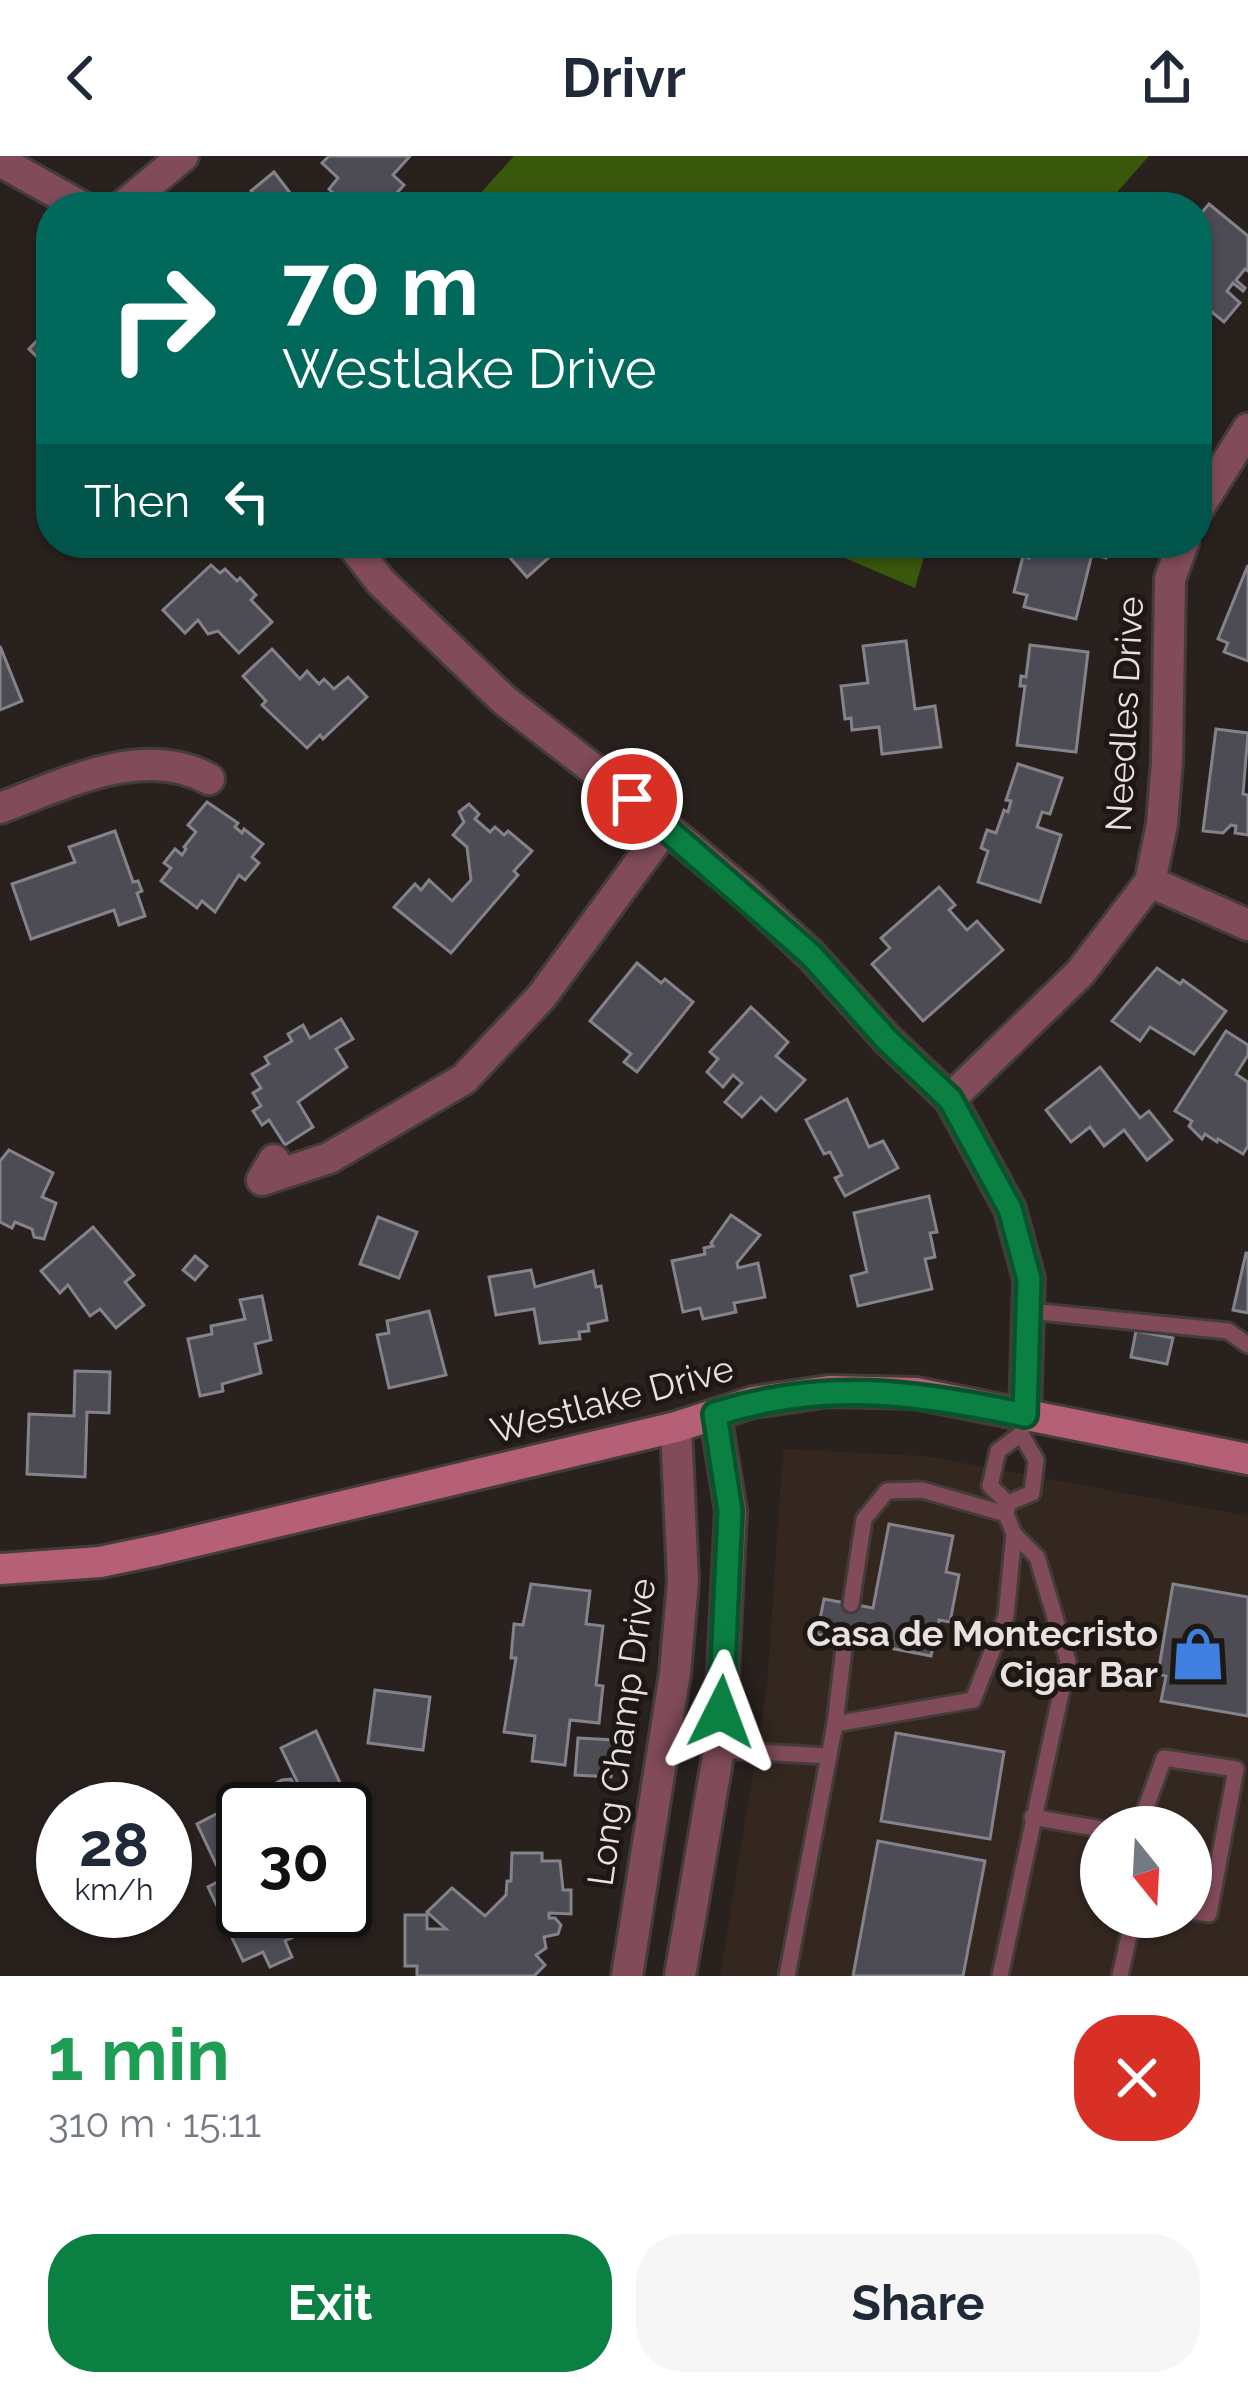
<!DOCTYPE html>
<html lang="en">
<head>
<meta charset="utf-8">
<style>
	body { margin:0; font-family:Raleway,sans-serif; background:#f6f6f7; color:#1f2937; height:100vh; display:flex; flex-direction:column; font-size:45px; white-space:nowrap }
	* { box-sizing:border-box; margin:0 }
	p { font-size:39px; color:#747a83 }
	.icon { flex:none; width:66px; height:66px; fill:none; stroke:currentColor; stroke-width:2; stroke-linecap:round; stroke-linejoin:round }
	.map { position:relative; height:1820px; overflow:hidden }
	.panel { display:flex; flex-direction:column; background:#fff; flex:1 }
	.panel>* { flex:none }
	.guide { position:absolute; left:36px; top:36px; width:1176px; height:366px; border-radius:48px; box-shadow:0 3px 9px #0004; background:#00695c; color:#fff; overflow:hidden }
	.needle { width:78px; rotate:162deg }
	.fabs { position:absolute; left:1080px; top:1650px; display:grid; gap:24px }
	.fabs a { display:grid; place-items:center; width:132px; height:132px; border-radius:50%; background:#fff; box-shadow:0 3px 9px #0004; font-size:60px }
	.speed { position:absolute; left:36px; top:1626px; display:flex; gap:24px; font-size:60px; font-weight:700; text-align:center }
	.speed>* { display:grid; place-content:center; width:156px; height:156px; border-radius:50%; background:#fff; box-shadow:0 3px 9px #0004; line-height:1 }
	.speed small { font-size:30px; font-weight:400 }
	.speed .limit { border:6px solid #111; border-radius:18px; background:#fff; color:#111 }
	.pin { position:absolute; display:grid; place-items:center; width:102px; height:102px; color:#fff; margin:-51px; border:6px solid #fff; border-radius:50%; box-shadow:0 3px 12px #0007 }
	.me { position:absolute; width:132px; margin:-66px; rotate:3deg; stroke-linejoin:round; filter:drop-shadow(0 0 9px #0008) }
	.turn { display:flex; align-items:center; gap:42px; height:252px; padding:0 48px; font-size:54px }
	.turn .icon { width:156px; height:156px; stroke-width:2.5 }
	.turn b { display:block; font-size:84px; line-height:102px }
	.then { display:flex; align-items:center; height:114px; padding:0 48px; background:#0003; gap:24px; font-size:45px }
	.round { display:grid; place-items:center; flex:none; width:126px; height:126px; border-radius:48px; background:#f6f6f7 }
	.headline { display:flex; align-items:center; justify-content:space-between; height:204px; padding:0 48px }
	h1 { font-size:72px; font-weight:700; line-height:90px; color:#1e9e55 }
	.button { display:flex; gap:24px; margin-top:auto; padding:24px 48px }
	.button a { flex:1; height:138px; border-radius:48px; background:#0b8043; color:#fff; font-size:48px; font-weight:700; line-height:138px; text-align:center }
	.button a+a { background:#f6f6f7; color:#1f2937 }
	header { display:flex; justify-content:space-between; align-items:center; height:156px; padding:0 48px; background:#fff; font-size:54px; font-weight:700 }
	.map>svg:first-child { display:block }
	.built { fill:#332720; fill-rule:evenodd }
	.forest { fill:#3a580c }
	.building { fill:#4d4b53; stroke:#84838b; stroke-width:3 }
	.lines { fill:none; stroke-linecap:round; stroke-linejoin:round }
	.lane-casing { stroke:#433c39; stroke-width:21 }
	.street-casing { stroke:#433c39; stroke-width:36 }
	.secondary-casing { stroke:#433c39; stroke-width:36 }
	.lane { stroke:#814b59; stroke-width:15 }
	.street { stroke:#814b59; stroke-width:30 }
	.secondary { stroke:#b66078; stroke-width:30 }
	.route-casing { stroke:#07532c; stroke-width:30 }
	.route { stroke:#0b8043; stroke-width:21 }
	.labels { text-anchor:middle; stroke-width:10; stroke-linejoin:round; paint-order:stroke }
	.street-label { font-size:36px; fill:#e7e2e0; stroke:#1e1814 }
	.poi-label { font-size:36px; font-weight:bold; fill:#e7e2e0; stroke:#1e1814; text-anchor:end }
</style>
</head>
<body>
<header><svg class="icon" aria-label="back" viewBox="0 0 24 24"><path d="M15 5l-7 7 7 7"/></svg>Drivr<svg class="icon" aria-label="share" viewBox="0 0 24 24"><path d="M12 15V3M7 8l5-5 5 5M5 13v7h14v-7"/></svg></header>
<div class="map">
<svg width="1248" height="1820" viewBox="0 0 1248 1820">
	<rect width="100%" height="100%" fill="#28211e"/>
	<path class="built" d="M783 1293 926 1300 1248 1360V1820H720L767 1529ZM1101 1671H1191V1761H1101Z"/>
	<g class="forest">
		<path d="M514 0H1149L1104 51H468Z"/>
		<path d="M810 387H928L915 432Z"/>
	</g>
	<g class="building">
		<path d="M329 0H410L393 19 404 29 384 51H348L329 33 338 22 322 7Z"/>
		<path d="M274 16 301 51H245L257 42 251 35Z"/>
		<path d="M1209 48 1248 80V115L1245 113 1236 124 1245 132 1243 135 1233 127 1227 135 1240 147 1224 166 1197 144V62Z"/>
		<path d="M51 170V215L29 193Z"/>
		<path d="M497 387H565L527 421Z"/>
		<path d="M1033 387H1110L1106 402 1092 398 1076 463 1024 451 1027 439 1014 436 1023 400 1029 402Z"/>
		<path d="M211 409 220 417 225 413 237 425 240 422 256 439 251 444 272 466 239 497 218 475 208 478 198 464 185 477 163 454Z"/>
		<path d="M1248 409V505L1224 496 1228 487 1218 483Z"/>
		<path d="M906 485 915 553 935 550 941 591 882 598 879 571 852 574 851 562 845 563 841 530 868 527 863 490Z"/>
		<path d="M1030 489 1088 496 1076 596 1017 589 1025 530H1020L1021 520 1026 521Z"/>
		<path d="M0 490 22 545 0 554Z"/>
		<path d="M272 493 300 523 307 515 319 528 324 523 334 533 348 521 367 541 323 583 320 579 307 592 262 549 266 545 243 520Z"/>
		<path d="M1216 573 1248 577 1243 638 1248 639V679L1235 677 1236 670 1231 669 1223 677 1203 675Z"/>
		<path d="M1018 608 1062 622 1050 658 1042 656 1037 671 1061 679 1040 746 978 726 988 695 981 692 987 674 996 677 1004 654 1008 656 1011 645 1006 644Z"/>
		<path d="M207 646 238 667 235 671 242 677 244 673 263 688 252 701 259 707 245 724 239 719 215 756 202 745 197 752 161 725 171 712 164 707 175 693 182 699 186 693 184 691 196 676 188 669Z"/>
		<path d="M469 648 479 658 475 663 490 676 495 671 504 679 508 675 532 695 514 715 518 719 451 797 394 751 415 728 421 734 429 724 452 745 471 724 467 691 453 679 464 666 459 656Z"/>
		<path d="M115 675 133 726 138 725 142 735 137 737 145 760 119 769 114 754 31 783 12 728 75 706 69 691Z"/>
		<path d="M939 731 955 749 949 754 967 774 977 765 1003 794 923 865 872 808 890 792 881 782Z"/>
		<path d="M637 807 661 827 665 823 693 846 637 916 624 906 631 898 590 865Z"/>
		<path d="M1157 812 1180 828 1183 824 1226 855 1194 898 1150 871 1140 885 1112 865Z"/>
		<path d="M751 851 788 886 776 900 805 924 776 955 761 941 742 961 725 946 742 927 733 919 723 931 707 916 718 903 710 896Z"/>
		<path d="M341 863 353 883 336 893 347 911 298 946 313 971 285 989 269 964 262 969 253 955 261 950 253 937 261 932 252 918 269 908 265 901 292 885 288 878 303 869 310 882Z"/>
		<path d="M1226 875 1248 889V899L1236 918 1248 926V990L1243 998 1218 983 1217 986 1205 978 1202 983 1189 970 1192 965 1175 955Z"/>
		<path d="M1100 911 1140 962 1149 955 1172 984 1147 1004 1124 974 1104 990 1090 971 1071 986 1046 954Z"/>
		<path d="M847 943 869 991 883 985 898 1012 845 1040 835 1022 842 1019 830 996 824 998 806 964Z"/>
		<path d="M9 994 53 1017 42 1041 56 1047 44 1083 34 1081 32 1073 15 1066 12 1072 0 1066V1005Z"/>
		<path d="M929 1040 937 1076 930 1077 935 1101 925 1103 932 1133 858 1150 851 1120 867 1116 854 1057Z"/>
		<path d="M731 1059 760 1079 737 1107 738 1112 758 1107 765 1141 734 1147 736 1156 703 1163 700 1152 683 1156 672 1105 705 1098 704 1092 713 1090 711 1087Z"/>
		<path d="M378 1061 417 1076 399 1122 360 1108Z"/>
		<path d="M93 1071 134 1119 125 1126 144 1149 116 1172 100 1153 90 1160 68 1129 60 1137 41 1115Z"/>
		<path d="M1246 1097H1248V1157L1233 1154Z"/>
		<path d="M195 1100 207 1110 195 1124 183 1114Z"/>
		<path d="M531 1114 535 1131 593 1115 596 1131 601 1130 607 1164 588 1168 589 1175 579 1176 580 1183 540 1187 534 1153 496 1159 489 1121Z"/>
		<path d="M262 1140 271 1184 255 1188 261 1217 222 1228 223 1235 200 1240 188 1183 212 1178 211 1170 245 1163 240 1144Z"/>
		<path d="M429 1155 446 1219 389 1232 377 1179 389 1177 387 1165Z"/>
		<path d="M1136 1175 1173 1182 1167 1208 1131 1201Z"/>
		<path d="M75 1215 110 1216 109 1257 87 1256 85 1321 27 1318 29 1258 74 1260Z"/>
		<path d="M889 1368 953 1380 946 1416 959 1419 950 1466 939 1464 931 1500 817 1478 824 1443 873 1452Z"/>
		<path d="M531 1428 590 1435 586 1468 603 1470 596 1529 603 1530 599 1567 570 1564 565 1609 532 1605 535 1580 504 1576 516 1502H511L514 1468 523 1469Z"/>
		<path d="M1173 1428 1248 1441V1560L1161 1545 1166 1520 1158 1518Z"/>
		<path d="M375 1534 430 1541 423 1594 368 1587Z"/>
		<path d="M316 1575 342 1631 313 1644 317 1653H243V1755H306L314 1772 285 1785 292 1801 270 1811 263 1796 243 1805 208 1731 223 1723 197 1668 282 1624 291 1623 303 1648 307 1646 281 1592Z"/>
		<path d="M896 1577 1004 1596 990 1683 881 1665Z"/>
		<path d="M578 1582 614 1584 611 1621 575 1619Z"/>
		<path d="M878 1685 985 1705 963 1820H853Z"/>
		<path d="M512 1697H542V1705H560L563 1734H571V1758L549 1757V1762H555L561 1769 558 1778 544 1781 546 1792 536 1799 545 1809 534 1820H417V1810H405V1759H427V1773H446L427 1756 452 1732 485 1760 506 1739 507 1725H511Z"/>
	</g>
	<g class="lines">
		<defs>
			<g id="lane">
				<path d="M1030 1155 1228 1175 1248 1189"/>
				<path d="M1008 1347 1032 1337 1036 1304 1021 1278"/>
				<path d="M851 1448 864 1363 887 1335 922 1334 1006 1358"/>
				<path d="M835 1568 845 1484"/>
				<path d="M719 1594 829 1600"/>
				<path d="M1032 1661 1101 1673"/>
				<path d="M1139 1671 1164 1602 1236 1613 1209 1758 1191 1755"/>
				<path d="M787 1820 835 1568 973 1544 1006 1460 1014 1378"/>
				<path d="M1000 1820 1068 1505 1037 1401 1014 1378 1006 1358 1008 1347 990 1330 998 1295 1021 1278 1025 1259"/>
				<path d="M1120 1820 1133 1761"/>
			</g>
			<g id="street">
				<path d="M0 5 82 51"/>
				<path d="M122 51 183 0"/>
				<path d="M1197 354 1248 273"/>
				<path d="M351 387 380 425 504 544 632 643 748 740 811 799 887 883 950 943 1010 1053 1029 1123 1025 1259"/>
				<path d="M0 652C65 628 143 587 209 623"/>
				<path d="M1150 726 1248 769"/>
				<path d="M950 943 1080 817 1150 726 1162 668 1167 605 1170 423 1183 387"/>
				<path d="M274 1004 262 1024 329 1002 464 923 542 840 666 671"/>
				<path d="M627 1820 675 1517 683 1425 676 1271"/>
				<path d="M680 1820 719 1594 731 1355 715 1258"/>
			</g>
			<path id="secondary" d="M0 1413 100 1406 158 1394 676 1271 753 1246 829 1235 916 1237 1248 1303"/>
		</defs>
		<use href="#lane" class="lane-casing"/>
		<use href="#street" class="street-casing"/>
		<use href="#secondary" class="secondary-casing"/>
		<use href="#lane" class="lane"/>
		<use href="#street" class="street"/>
		<use href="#secondary" class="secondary"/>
	</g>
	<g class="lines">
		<defs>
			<path id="route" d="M632 643 811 799 887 884 950 943 1010 1053 1029 1123 1025 1259C917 1236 823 1223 715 1258L730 1355 721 1556"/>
		</defs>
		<use href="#route" class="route-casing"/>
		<use href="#route" class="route"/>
	</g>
	<defs>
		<symbol id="shop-bare" viewBox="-9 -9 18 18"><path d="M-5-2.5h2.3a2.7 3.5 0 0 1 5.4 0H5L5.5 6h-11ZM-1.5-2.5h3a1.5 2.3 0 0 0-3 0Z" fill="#3f7fe0" stroke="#1e1814" stroke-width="2.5" paint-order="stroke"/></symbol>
	</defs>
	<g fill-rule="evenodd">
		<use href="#shop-bare" x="1160" y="1460" width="76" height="76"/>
	</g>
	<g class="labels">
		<g class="street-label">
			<text transform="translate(1124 558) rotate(-87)" y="13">Needles Drive</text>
			<text transform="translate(612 1243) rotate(-15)" y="13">Westlake Drive</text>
			<text transform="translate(621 1576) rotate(-82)" y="13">Long Champ Drive</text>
		</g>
		<g class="poi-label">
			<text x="1158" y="1490">Casa de Montecristo<tspan x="1158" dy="41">Cigar Bar</tspan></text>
		</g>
	</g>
</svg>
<div class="fabs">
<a><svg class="needle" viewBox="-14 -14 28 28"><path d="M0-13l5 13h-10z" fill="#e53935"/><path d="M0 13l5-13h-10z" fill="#747a83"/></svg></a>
</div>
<div class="speed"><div>28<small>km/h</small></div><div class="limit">30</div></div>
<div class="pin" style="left:632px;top:643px;background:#d93025"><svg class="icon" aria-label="arrive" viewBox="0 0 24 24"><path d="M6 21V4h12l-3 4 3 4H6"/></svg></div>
<svg class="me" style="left:721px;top:1556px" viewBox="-20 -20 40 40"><path d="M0-17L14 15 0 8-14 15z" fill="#0b8043" stroke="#fff" stroke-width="4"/></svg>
<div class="guide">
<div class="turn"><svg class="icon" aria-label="right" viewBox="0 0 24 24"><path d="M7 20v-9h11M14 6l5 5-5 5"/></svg><div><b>70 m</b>Westlake Drive</div></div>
<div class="then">Then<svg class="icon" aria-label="left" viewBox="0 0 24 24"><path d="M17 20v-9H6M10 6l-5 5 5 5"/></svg></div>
</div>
</div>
<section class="panel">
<div class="headline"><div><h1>1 min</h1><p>310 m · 15:11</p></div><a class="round" style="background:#d93025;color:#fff"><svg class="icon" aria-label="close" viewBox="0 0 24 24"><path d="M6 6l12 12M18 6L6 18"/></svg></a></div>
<div class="button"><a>Exit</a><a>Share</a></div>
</section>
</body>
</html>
